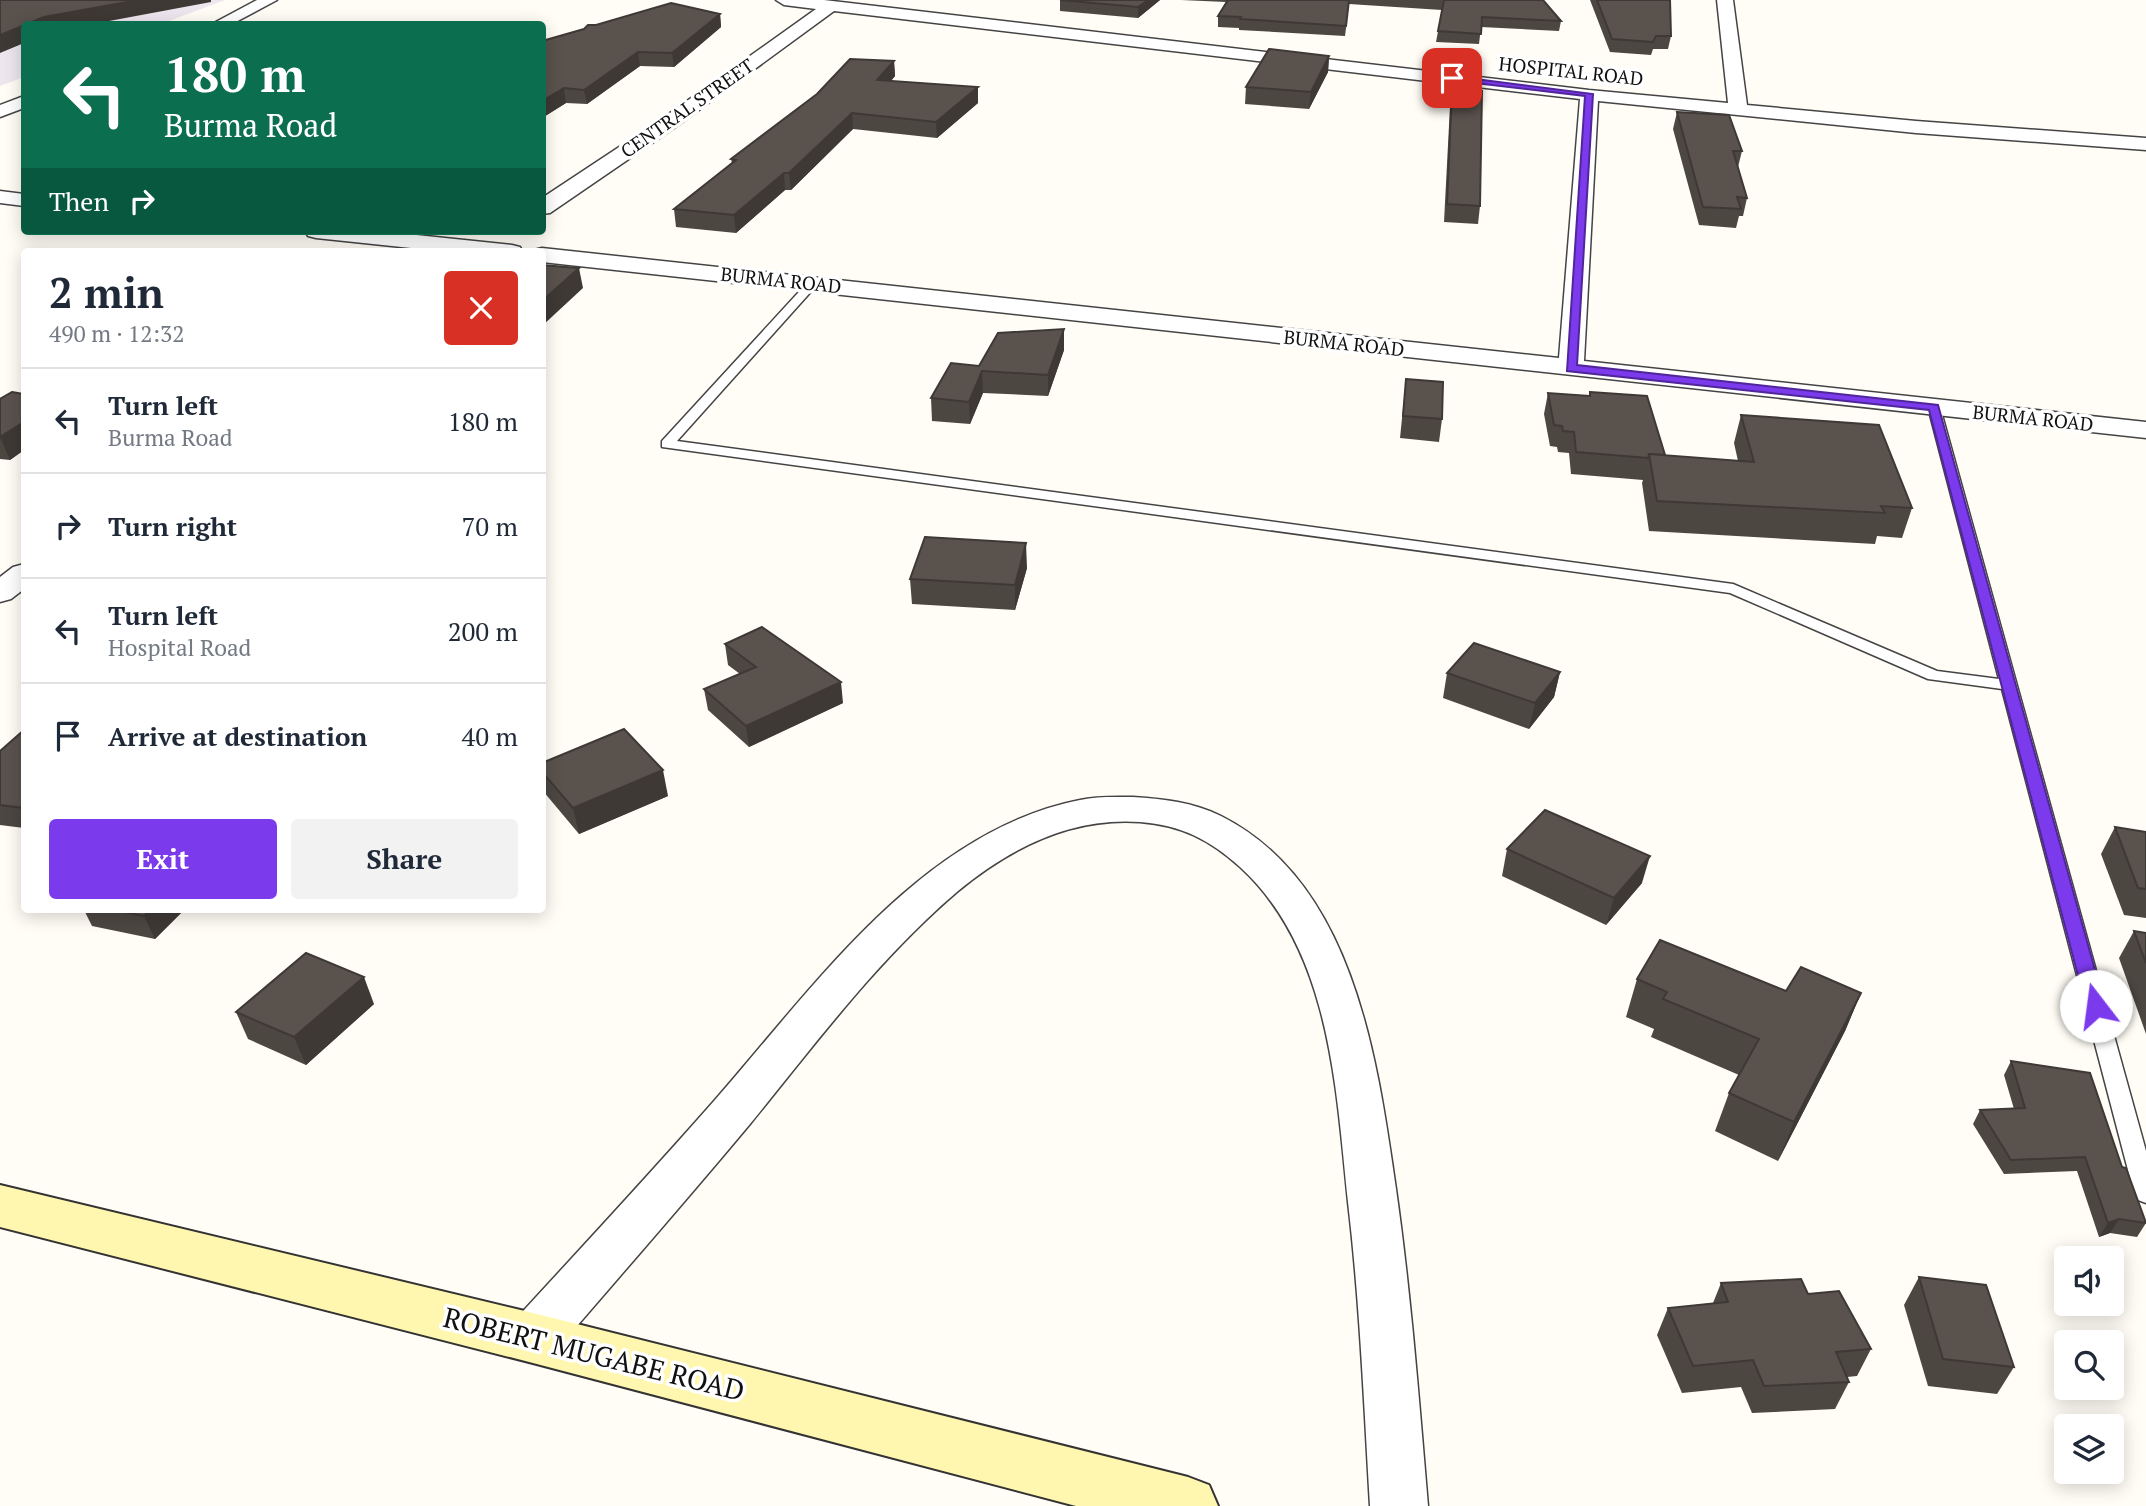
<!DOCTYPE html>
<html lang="en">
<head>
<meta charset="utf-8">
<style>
	body { margin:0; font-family:"PT Serif",serif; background:#f2f2f3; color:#1f2937; height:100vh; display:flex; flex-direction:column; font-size:26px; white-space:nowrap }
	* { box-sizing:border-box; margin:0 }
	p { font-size:23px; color:#747a83 }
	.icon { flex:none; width:38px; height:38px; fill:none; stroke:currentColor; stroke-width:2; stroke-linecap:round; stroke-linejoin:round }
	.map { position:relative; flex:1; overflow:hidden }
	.panel { position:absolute; left:21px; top:248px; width:525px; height:665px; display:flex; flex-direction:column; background:#fff; border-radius:7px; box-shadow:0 4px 18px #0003 }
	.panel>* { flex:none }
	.banner { position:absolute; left:21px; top:21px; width:525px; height:214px; border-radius:7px; box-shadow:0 4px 18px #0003; background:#0b6e4f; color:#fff; overflow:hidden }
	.fabs { position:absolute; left:2054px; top:1246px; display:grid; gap:14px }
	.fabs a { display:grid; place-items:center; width:70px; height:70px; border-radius:7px; background:#fff; box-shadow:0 4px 18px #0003; font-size:35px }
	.pin { position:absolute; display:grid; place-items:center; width:60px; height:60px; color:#fff; margin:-30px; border-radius:14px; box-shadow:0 4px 10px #0006 }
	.me { position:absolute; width:77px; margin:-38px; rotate:345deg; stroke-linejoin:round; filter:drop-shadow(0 0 5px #0008) }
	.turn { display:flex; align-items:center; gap:24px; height:147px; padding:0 28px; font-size:32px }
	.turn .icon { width:91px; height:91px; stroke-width:2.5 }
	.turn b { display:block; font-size:49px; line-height:60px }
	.then { display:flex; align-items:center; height:66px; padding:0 28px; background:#0003; gap:14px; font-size:26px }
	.round { display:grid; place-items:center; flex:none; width:74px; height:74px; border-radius:7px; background:#f2f2f3 }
	.summary { display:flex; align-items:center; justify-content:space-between; height:119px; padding:0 28px }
	h1 { font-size:42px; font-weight:700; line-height:52px }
	.cta { display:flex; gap:14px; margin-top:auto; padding:14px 28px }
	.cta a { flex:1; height:80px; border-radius:7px; background:#7c3aed; color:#fff; font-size:28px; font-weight:700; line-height:80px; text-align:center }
	.cta a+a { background:#f2f2f3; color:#1f2937 }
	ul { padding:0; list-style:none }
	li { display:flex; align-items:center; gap:21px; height:105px; padding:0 28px; border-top:2px solid #e0e1e3 }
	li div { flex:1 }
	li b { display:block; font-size:26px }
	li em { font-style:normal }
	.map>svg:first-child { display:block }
	.industrial { fill:#eee6ef }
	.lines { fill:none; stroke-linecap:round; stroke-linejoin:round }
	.service-casing { stroke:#444; stroke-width:3 }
	.minor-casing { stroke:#444; stroke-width:3 }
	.secondary-casing { stroke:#333; stroke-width:4 }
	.service { fill:#fff; fill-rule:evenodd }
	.minor { fill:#fff; fill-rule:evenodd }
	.secondary { fill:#fff6b0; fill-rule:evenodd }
	.wall { fill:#4d4742 }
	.shaded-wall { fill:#3f3936 }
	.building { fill:#5a524d; stroke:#3f3936; stroke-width:2 }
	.route { fill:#7c3aed; stroke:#51269a; stroke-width:2 }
	.labels { text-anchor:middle; stroke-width:7; stroke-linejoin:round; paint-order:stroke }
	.far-street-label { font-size:19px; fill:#111; stroke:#fff }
	.near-street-label { font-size:28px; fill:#111; stroke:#fff }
</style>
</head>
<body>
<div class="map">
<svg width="2146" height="1506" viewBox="0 0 2146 1506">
	<rect width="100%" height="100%" fill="#fffdf5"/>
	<path class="industrial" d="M0 0H225L161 24H24V77L0 86Z"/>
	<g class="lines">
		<defs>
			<path id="service" d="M812 281 816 282V286L677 441 1733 584 1937 671 1999 679 1928 407 1929 404H1939L2146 1151V1203L2138 1200 2134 1193 2002 689 1928 679 1730 593 662 447V441L808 282Z"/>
			<g id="minor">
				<path d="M257 0H277L232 24H212Z"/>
				<path d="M776 0H824L1589 90 1728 103 1717 0H1733L1747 105 1916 121 2146 138V150L1916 133 1598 101 1584 361 2146 422V438L542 262V252H533L534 250 542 248 1559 358 1580 99 834 11 677 126 550 213 542 214V198L663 118 816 9 784 5Z"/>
				<path d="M24 96V108L0 117V105Z"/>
				<path d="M0 191 24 194V206L0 203Z"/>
				<path d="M305 231H378L512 245 520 247 523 252H449L316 238 308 236Z"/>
				<path d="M24 564V589L11 599 0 602V577L13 567Z"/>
				<path d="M1133 797C1163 799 1193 802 1221 816 1354 883 1377 1058 1396 1189 1411 1294 1419 1400 1428 1506H1370C1364 1405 1360 1303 1348 1202 1336 1089 1331 950 1240 867 1210 840 1181 825 1140 822 1071 817 1010 848 958 891 878 959 816 1043 750 1124 685 1202 618 1278 552 1355L533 1362 514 1355 506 1338 514 1321C581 1248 649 1175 714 1101 814 987 922 831 1080 800 1097 796 1115 797 1133 797Z"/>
			</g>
			<path id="secondary" d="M0 1185 533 1313 1188 1477 1209 1485 1218 1506H1076L533 1363 0 1227Z"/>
		</defs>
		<use href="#service" class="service-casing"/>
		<use href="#minor" class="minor-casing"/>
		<use href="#secondary" class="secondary-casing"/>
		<use href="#service" class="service"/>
		<use href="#minor" class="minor"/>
		<use href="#secondary" class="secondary"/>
	</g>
	<g class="wall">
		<path d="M1060 0H1160L1138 18 1060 11Z"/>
		<path d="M1181 0H1543L1561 21 1559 31 1481 27 1479 44 1436 42 1442 10 1349 4 1345 36 1239 30V28L1218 27V16L1226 2Z"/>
		<path d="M1590 0H1670L1671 36 1668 49H1653L1651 55 1610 52Z"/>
		<path d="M720 14 721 27 674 67 640 66 587 104 566 103 542 118V41Z"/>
		<path d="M1329 56 1328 72 1309 109 1245 104 1246 87Z"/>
		<path d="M894 61 895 76 891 81 978 103 937 138 853 129 791 190H785L736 233 676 227 674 209 732 163 731 159Z"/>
		<path d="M1452 90 1480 206 1478 224 1444 222 1450 106Z"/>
		<path d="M1677 112 1742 151 1738 167 1747 198 1743 216H1739L1736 228 1699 225 1673 129Z"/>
		<path d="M1064 329V350L1048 396 983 393 970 424 932 421 931 398 979 366Z"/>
		<path d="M1406 379 1442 419 1439 442 1400 438Z"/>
		<path d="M1590 392 1665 455 1738 461 1734 443 1741 415 1912 508 1902 538 1877 536 1875 544 1649 531 1642 483 1643 480 1571 474 1569 453 1558 452 1557 447 1550 446 1544 414 1548 393 1589 396Z"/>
		<path d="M24 394V450L10 460 0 459V399Z"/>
		<path d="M1027 568 1015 610 912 604 910 579Z"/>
		<path d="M725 644 843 703 749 747 708 710 704 689 740 674 728 665Z"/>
		<path d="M1560 672 1554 697 1529 729 1443 698 1447 673Z"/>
		<path d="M24 730V828L0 825V751Z"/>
		<path d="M542 763 668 796 579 834 543 791Z"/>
		<path d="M2115 827 2146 832V918L2124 915 2101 854Z"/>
		<path d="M1507 849 1642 883 1606 925 1502 876Z"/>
		<path d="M84 910H184L155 939 92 926Z"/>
		<path d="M2134 931 2146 933V1034L2119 958Z"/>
		<path d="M1637 979 1786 991 1861 993 1845 1031 1778 1161 1715 1131 1729 1093 1739 1075 1651 1037 1654 1029 1626 1017Z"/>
		<path d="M374 1004 306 1065 248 1039 236 1012Z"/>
		<path d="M2011 1061 2122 1167 2146 1223 2137 1237 2110 1233 2099 1237 2077 1171 2004 1174 1973 1124 1980 1110 2014 1109 2004 1075Z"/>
		<path d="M1919 1277 2014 1367 1997 1394 1928 1386 1904 1305Z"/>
		<path d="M1721 1283 1808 1294 1871 1349 1857 1376 1847 1377 1849 1382 1835 1409 1752 1413 1741 1387 1682 1393 1657 1335 1668 1308 1713 1303Z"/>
	</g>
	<g class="shaded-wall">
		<path d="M138 0H211V2L93 24H26L44 17Z"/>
		<path d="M1148 0H1160L1138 18V7Z"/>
		<path d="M720 14 721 27 674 67 672 53Z"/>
		<path d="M24 25V43L0 53V35Z"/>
		<path d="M638 52 640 66 587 104 584 90Z"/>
		<path d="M1329 56 1328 72 1309 109 1311 92Z"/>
		<path d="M894 61 895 76 878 96 877 80Z"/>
		<path d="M978 87V103L937 138 936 122Z"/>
		<path d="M564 88 566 103 542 118V101Z"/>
		<path d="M852 113 853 129 791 190 789 173Z"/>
		<path d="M784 173 785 190 736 233 734 215Z"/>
		<path d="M579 268 583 288 542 326V301Z"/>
		<path d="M1064 329V350L1048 396V375Z"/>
		<path d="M982 371 983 393 970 424 969 402Z"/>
		<path d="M24 422V450L10 460 0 437Z"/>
		<path d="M1026 543 1027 568 1015 610V585Z"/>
		<path d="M1560 672 1554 697 1529 729 1535 703Z"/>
		<path d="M841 682 843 703 749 747 746 726Z"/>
		<path d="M663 770 668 796 579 834 573 808Z"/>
		<path d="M1650 856 1642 883 1606 925 1614 898Z"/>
		<path d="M150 910H184L155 939 144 916Z"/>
		<path d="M364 977 374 1004 306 1065 294 1037Z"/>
		<path d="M1861 993 1845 1031 1778 1161 1794 1122Z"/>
		<path d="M2119 1219 2110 1233 2099 1237 2108 1223Z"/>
	</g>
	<g class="building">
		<path d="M0 0H138L44 17 0 35Z"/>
		<path d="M1060 0H1148L1138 7Z"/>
		<path d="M1228 0H1349L1346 26 1240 19 1241 17 1218 16Z"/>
		<path d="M1444 0H1543L1561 21 1482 17 1481 34 1438 31Z"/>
		<path d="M1597 0H1670L1671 36H1656L1653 42 1612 39Z"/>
		<path d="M671 3 720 14 672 53 638 52 584 90 564 88 542 101V41L584 29 588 25H596Z"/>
		<path d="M1269 49 1329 56 1311 92 1246 87Z"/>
		<path d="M850 59 894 61 877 80 978 87 936 122 852 113 789 173H784L734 215 674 209 736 160 731 159 817 94Z"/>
		<path d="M1452 90 1482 91 1480 206 1447 204Z"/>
		<path d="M1677 112 1729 115 1742 151H1733L1747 198 1737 197 1741 209 1703 207Z"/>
		<path d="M542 265 579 268 542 301Z"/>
		<path d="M1064 329 1048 375 982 371 969 402 931 398 951 363 979 366 998 333Z"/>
		<path d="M1406 379 1443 382 1442 419 1403 416Z"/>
		<path d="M12 392 24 394V422L0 437V399Z"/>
		<path d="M1590 392 1647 396 1665 455 1649 454 1648 458 1576 452 1574 432 1563 431 1562 426 1554 425 1548 393 1590 396Z"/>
		<path d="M1741 415 1879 425 1912 508 1881 506 1885 513 1657 501 1649 454 1754 462Z"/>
		<path d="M925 537 1026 543 1015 585 910 579Z"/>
		<path d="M762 627 841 682 746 726 704 689 756 667 725 644Z"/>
		<path d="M1474 643 1560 672 1535 703 1447 673Z"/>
		<path d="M624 729 663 770 573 808 542 772V763Z"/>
		<path d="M24 730V808L0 805V751Z"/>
		<path d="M1545 810 1650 856 1614 898 1507 849Z"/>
		<path d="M2115 827 2146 832V889L2138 888Z"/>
		<path d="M113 910H150L144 916Z"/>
		<path d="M2134 931 2146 933V963Z"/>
		<path d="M1660 940 1786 991 1801 967 1861 993 1794 1122 1729 1093 1759 1039 1663 999 1667 992 1637 979Z"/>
		<path d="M306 953 364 977 294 1037 236 1012Z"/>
		<path d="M2011 1061 2090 1073 2122 1167 2126 1168 2146 1223 2119 1219 2108 1223 2085 1157 2011 1160 1980 1110 2025 1108Z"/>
		<path d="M1919 1277 1986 1285 2014 1367 1943 1359Z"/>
		<path d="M1801 1279 1808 1294 1839 1291 1871 1349 1836 1352 1849 1382 1764 1386 1753 1360 1693 1366 1668 1308 1728 1302 1721 1283Z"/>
	</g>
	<path class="route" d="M1452 76 1593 94 1577 365 1938 405 2105 1006 2103 1011H2089L2086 1006 1929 410 1567 371 1585 96 1449 80Z"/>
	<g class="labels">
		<g class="far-street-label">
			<text transform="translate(1571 71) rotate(6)" y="7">HOSPITAL ROAD</text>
			<text transform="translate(687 108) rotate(-35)" y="7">CENTRAL STREET</text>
			<text transform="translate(781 280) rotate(6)" y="7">BURMA ROAD</text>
			<text transform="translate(1344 343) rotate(6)" y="7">BURMA ROAD</text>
			<text transform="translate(2033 418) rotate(6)" y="7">BURMA ROAD</text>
		</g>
		<g class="near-street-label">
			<text transform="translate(594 1354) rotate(14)" y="10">ROBERT MUGABE ROAD</text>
		</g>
	</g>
</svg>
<div class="fabs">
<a><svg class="icon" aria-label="sound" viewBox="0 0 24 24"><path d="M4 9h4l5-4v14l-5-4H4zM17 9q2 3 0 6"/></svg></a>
<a><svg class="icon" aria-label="search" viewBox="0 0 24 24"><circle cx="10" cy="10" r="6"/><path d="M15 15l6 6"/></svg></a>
<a><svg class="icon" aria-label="layers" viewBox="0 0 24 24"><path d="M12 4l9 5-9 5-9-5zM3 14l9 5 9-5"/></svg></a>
</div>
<div class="pin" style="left:1452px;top:78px;background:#d93025"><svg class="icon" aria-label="arrive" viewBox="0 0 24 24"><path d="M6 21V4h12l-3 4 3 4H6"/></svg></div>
<svg class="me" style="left:2096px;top:1006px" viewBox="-20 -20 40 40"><circle r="19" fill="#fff"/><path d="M0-13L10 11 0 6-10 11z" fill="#7c3aed"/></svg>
<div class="banner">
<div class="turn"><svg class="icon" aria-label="left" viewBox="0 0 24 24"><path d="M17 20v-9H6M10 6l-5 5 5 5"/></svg><div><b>180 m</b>Burma Road</div></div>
<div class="then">Then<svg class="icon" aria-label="right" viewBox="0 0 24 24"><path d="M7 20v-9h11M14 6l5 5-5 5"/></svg></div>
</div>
<section class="panel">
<div class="summary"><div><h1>2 min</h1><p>490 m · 12:32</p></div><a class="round" style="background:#d93025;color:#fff"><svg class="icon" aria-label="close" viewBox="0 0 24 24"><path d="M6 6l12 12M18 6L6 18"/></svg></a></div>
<ul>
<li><svg class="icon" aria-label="left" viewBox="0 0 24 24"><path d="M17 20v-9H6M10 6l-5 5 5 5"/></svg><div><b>Turn left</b><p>Burma Road</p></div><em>180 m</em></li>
<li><svg class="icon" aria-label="right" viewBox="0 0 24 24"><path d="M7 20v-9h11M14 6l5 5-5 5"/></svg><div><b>Turn right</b></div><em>70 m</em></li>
<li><svg class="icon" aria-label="left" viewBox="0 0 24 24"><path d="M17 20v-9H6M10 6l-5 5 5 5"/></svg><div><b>Turn left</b><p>Hospital Road</p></div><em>200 m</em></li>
<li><svg class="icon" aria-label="arrive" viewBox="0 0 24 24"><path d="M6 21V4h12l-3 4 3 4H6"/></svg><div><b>Arrive at destination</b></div><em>40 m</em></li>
</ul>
<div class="cta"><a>Exit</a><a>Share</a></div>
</section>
</div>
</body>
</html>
